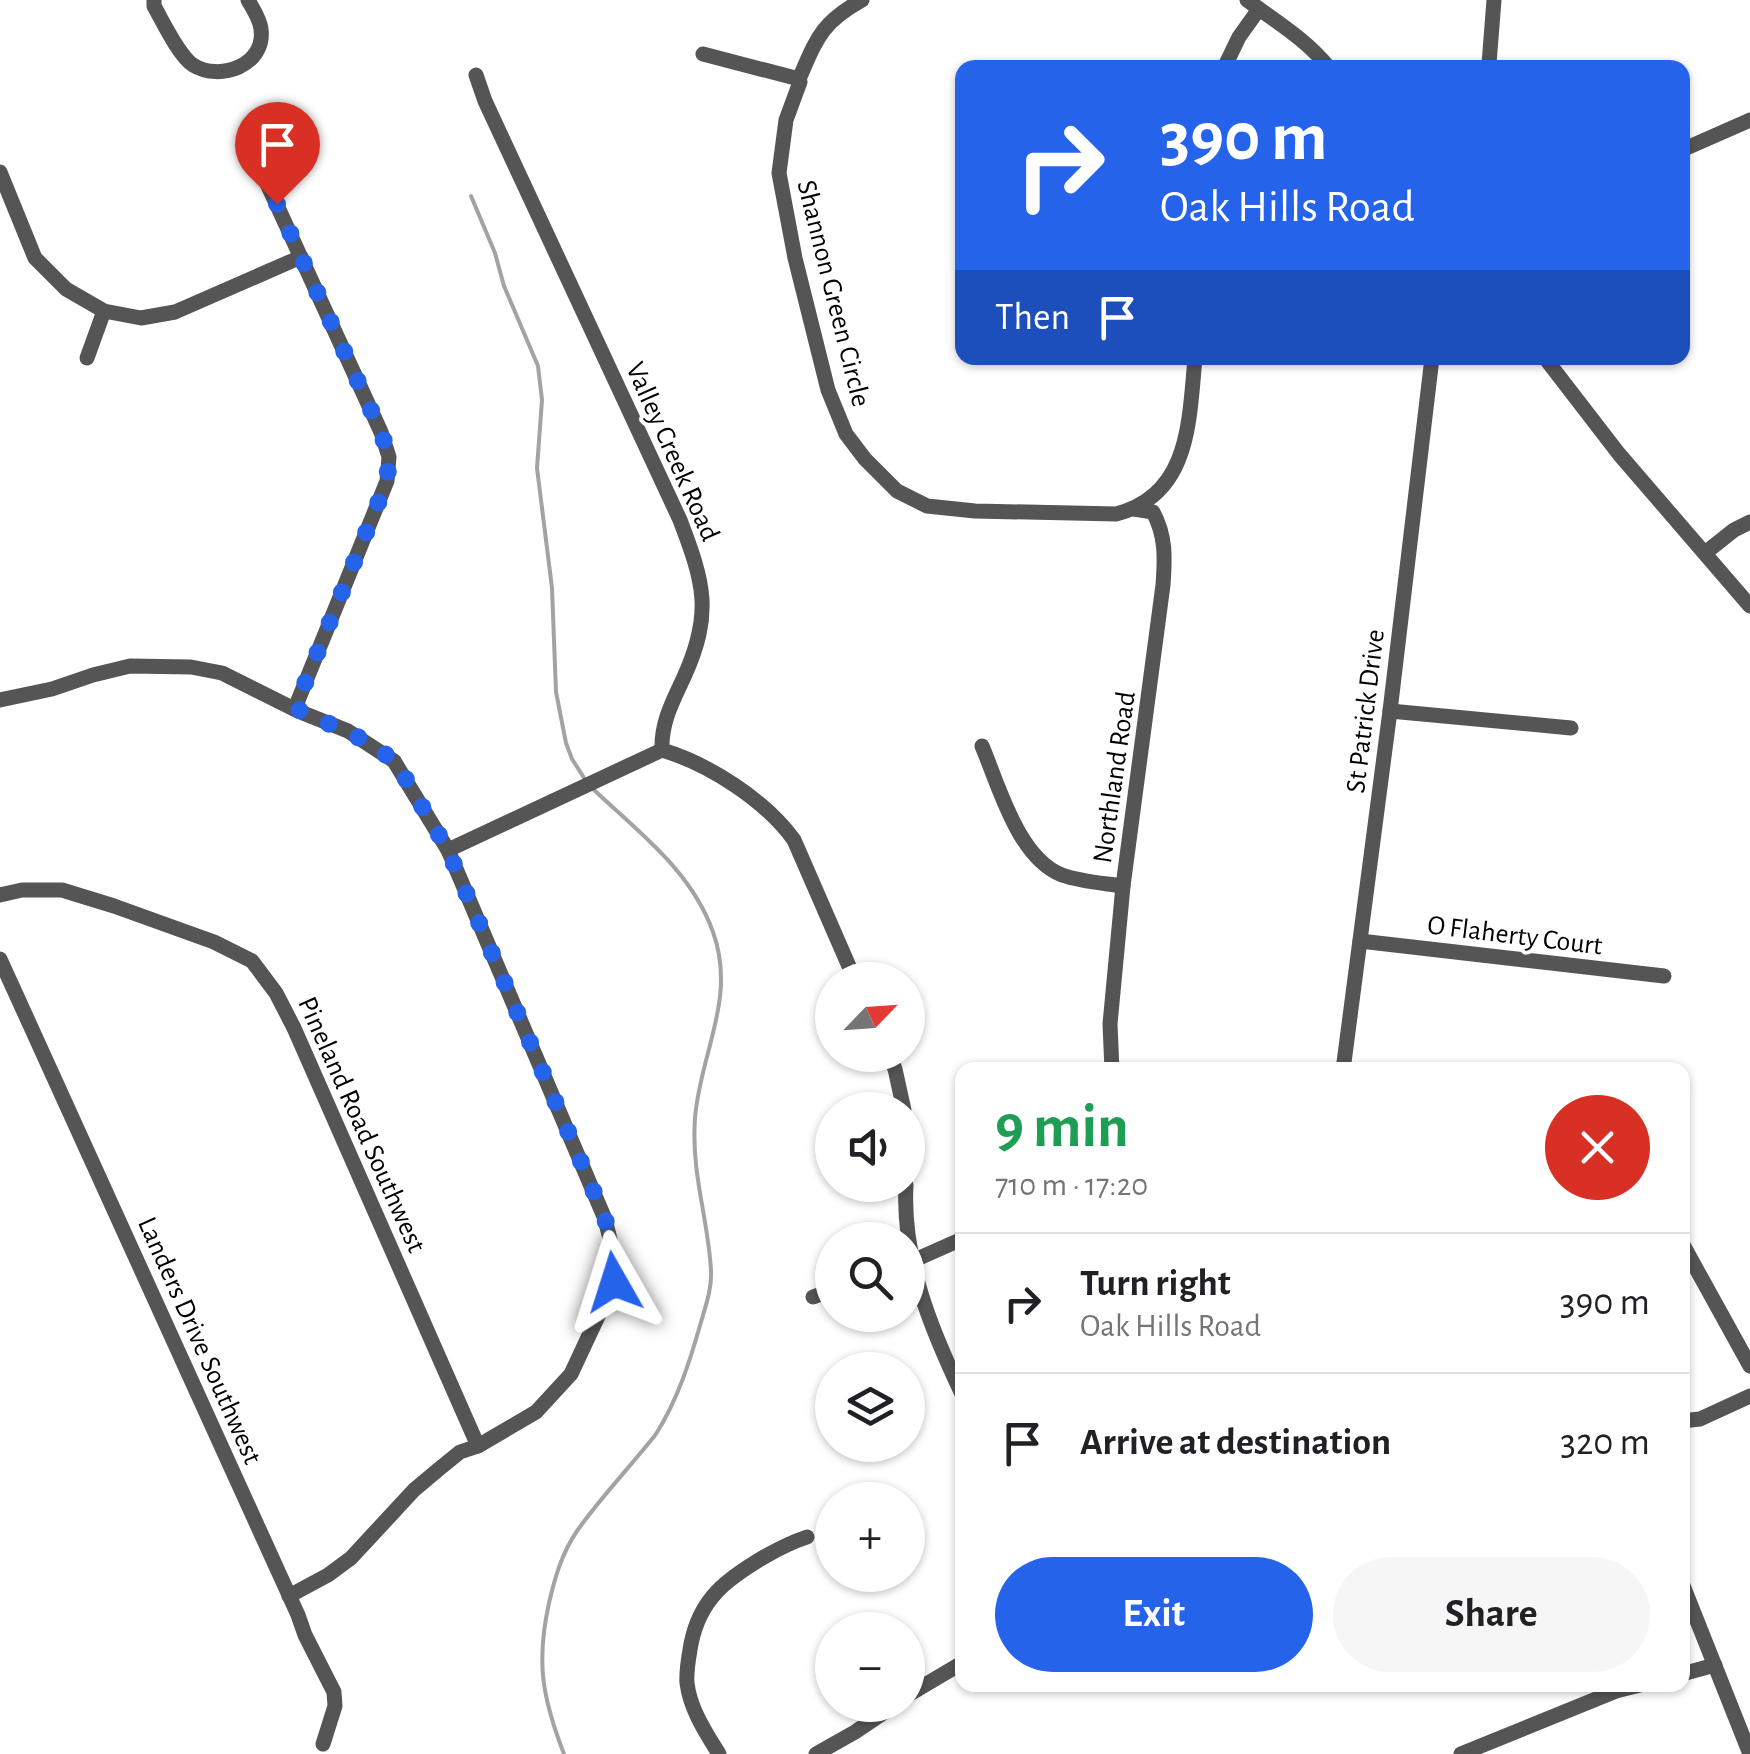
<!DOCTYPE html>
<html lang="en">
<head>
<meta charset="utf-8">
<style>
	body { margin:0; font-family:"Alegreya Sans",sans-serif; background:#f6f6f6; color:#202124; height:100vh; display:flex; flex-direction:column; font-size:38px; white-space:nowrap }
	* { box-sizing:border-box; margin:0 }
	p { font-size:32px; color:#757577 }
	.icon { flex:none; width:55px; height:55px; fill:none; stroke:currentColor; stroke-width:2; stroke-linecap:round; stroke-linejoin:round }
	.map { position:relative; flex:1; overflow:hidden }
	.side { position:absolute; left:955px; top:1062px; width:735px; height:630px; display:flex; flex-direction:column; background:#fff; border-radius:20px; box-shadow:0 2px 8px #0004 }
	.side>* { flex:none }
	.banner { position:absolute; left:955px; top:60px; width:735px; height:305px; border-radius:20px; box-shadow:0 2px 8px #0004; background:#2563eb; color:#fff; overflow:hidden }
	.needle { width:65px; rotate:65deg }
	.controls { position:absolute; left:815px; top:962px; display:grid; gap:20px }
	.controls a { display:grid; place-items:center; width:110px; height:110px; border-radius:50%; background:#fff; box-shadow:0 2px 8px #0004; font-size:50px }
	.pin { position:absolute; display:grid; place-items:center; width:85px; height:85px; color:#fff; margin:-102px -42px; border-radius:50% 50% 50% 0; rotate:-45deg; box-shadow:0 0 10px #0007 }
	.pin .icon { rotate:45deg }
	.me { position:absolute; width:110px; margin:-55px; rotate:354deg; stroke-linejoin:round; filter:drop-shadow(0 0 8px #0008) }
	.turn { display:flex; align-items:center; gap:35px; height:210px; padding:0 40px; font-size:45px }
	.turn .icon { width:130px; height:130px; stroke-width:2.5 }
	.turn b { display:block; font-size:70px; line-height:85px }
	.then { display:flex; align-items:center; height:95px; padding:0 40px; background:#0003; gap:20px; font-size:38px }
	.round { display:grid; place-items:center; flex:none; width:105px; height:105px; border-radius:52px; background:#f6f6f6 }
	.head { display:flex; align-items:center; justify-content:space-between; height:170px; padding:0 40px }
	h1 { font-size:60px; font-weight:700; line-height:75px; color:#1e9e55 }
	.button { display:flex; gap:20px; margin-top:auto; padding:20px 40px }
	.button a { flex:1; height:115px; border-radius:60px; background:#2563eb; color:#fff; font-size:40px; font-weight:700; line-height:115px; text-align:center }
	.button a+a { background:#f6f6f6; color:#202124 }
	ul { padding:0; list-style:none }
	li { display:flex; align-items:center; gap:30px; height:140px; padding:0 40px; border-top:2px solid #e0e0e0 }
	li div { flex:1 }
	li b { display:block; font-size:38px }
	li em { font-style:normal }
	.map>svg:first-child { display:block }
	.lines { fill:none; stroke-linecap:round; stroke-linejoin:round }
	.stream { stroke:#a3a3a3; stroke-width:4 }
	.minor { stroke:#555; stroke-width:15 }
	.route { stroke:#2563eb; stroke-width:18; stroke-dasharray:0 32.4 }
	.labels { text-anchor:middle; stroke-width:8; stroke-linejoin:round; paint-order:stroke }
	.street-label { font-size:28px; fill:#000; stroke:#fff }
</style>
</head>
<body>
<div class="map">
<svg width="1750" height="1754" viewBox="0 0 1750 1754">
	<rect width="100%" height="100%" fill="#fff"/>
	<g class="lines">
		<g class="stream">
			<path d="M471 196 495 253 504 286 538 366 542 400 537 468 552 588 556 692 566 743 572 759 586 781"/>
			<path d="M564 1754C542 1697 536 1662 549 1603 555 1577 562 1553 577 1531 600 1498 631 1466 656 1434 678 1399 690 1361 701 1322 706 1305 712 1288 711 1270 708 1218 691 1173 695 1118 700 1053 737 999 713 932 691 870 638 832 592 788"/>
		</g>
		<g class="minor">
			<path d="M154 0V6C163 22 179 56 193 65 220 82 266 65 261 29 260 19 253 9 248 0"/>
			<path d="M862 0C821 23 817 38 799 79L800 82 786 120 779 173 795 258 828 390 846 434 865 459 897 491 927 506 975 511 1116 514C1190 495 1189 422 1195 358"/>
			<path d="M1247 0C1275 21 1307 40 1329 68"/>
			<path d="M703 54 799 79"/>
			<path d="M1224 68 1239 37 1259 9"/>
			<path d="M1484 68 1489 64 1494 0"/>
			<path d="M476 75 485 101 680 520C704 583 713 613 684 677 673 701 661 722 662 750"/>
			<path d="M1682 150 1750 120"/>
			<path d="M0 172 35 258 66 289 104 311 141 318 175 312 301 257"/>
			<path d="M264 177 381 432 389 457 387 481 295 708"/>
			<path d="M87 358 104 311"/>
			<path d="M1545 358 1619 454 1750 606"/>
			<path d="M1705 553 1734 530 1750 522"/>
			<path d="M0 700 52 689 93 675 130 666 191 667 222 673 298 711 348 731 394 761 448 850 605 1219 613 1251 614 1282 571 1374 536 1412 478 1446 460 1452 439 1469 414 1490 351 1558 328 1575 289 1596"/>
			<path d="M1390 711 1571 728"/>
			<path d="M982 746C999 786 1018 858 1062 875 1082 882 1103 883 1123 886"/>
			<path d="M662 750C709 764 765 800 794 840L855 980"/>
			<path d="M448 850 662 750"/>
			<path d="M0 895 22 890H62L114 906 214 942 252 961 276 993 294 1028 478 1446"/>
			<path d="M1360 941 1664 976"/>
			<path d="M0 959 298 1615 305 1635 334 1692 335 1706 323 1744"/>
			<path d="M889 1055 895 1069 904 1110"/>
			<path d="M1112 1070 1110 1024 1123 886 1163 585C1165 558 1166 536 1153 512L1134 509"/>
			<path d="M1343 1070 1390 711 1432 358"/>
			<path d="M906 1185C902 1259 931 1329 962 1394"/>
			<path d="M1682 1243 1750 1366"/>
			<path d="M908 1263 962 1239"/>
			<path d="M813 1297 832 1290"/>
			<path d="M1682 1421 1700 1419 1750 1396"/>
			<path d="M1682 1583 1750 1754"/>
			<path d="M1682 1674 1715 1665"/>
			<path d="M908 1695 962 1663"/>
			<path d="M719 1754C706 1733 690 1709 687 1683 686 1670 689 1656 691 1644 700 1598 727 1579 764 1557 778 1549 792 1542 807 1537"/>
			<path d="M816 1754 855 1732 895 1705"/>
			<path d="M1461 1754 1616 1691 1640 1685"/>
		</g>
	</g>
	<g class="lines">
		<path class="route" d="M277 204 381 432 389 457 387 481 295 708 362 739 394 760 404 776 448 850 605 1218 612 1251 614 1282"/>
	</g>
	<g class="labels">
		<g class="street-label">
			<text transform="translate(835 293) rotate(76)" y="10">Shannon Green Circle</text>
			<text transform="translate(674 451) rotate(66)" y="10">Valley Creek Road</text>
			<text transform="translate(1364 711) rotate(-83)" y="10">St Patrick Drive</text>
			<text transform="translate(1113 777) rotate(-82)" y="10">Northland Road</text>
			<text transform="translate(1515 934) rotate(7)" y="10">O Flaherty Court</text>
			<text transform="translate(363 1124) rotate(66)" y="10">Pineland Road Southwest</text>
			<text transform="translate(201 1340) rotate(66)" y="10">Landers Drive Southwest</text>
		</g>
	</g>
</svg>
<div class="controls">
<a><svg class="needle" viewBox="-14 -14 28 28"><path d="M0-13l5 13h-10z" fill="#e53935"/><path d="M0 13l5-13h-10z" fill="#757577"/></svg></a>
<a><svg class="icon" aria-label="sound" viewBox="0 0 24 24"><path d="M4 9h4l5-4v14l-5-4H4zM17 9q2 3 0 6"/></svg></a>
<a><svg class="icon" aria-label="search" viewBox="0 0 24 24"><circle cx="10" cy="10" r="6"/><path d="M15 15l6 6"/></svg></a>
<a><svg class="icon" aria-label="layers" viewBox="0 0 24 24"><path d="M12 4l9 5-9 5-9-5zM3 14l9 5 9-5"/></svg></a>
<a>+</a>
<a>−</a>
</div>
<div class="pin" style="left:277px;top:204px;background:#d93025"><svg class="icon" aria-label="arrive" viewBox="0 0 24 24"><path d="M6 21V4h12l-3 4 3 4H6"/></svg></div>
<svg class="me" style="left:614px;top:1282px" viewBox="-20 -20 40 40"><path d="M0-17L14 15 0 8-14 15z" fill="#2563eb" stroke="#fff" stroke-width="4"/></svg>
<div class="banner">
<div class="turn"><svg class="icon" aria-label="right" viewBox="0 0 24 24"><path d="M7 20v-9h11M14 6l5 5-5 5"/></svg><div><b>390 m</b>Oak Hills Road</div></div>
<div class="then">Then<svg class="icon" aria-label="arrive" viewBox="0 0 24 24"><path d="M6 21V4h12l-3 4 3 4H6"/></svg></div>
</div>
<section class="side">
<div class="head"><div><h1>9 min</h1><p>710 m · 17:20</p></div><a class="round" style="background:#d93025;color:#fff"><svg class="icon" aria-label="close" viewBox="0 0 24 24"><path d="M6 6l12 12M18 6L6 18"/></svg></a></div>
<ul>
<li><svg class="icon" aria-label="right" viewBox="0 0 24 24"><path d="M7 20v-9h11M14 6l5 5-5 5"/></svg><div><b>Turn right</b><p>Oak Hills Road</p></div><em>390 m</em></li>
<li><svg class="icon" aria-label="arrive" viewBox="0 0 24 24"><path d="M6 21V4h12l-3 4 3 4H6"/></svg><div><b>Arrive at destination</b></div><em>320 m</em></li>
</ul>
<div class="button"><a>Exit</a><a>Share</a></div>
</section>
</div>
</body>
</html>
